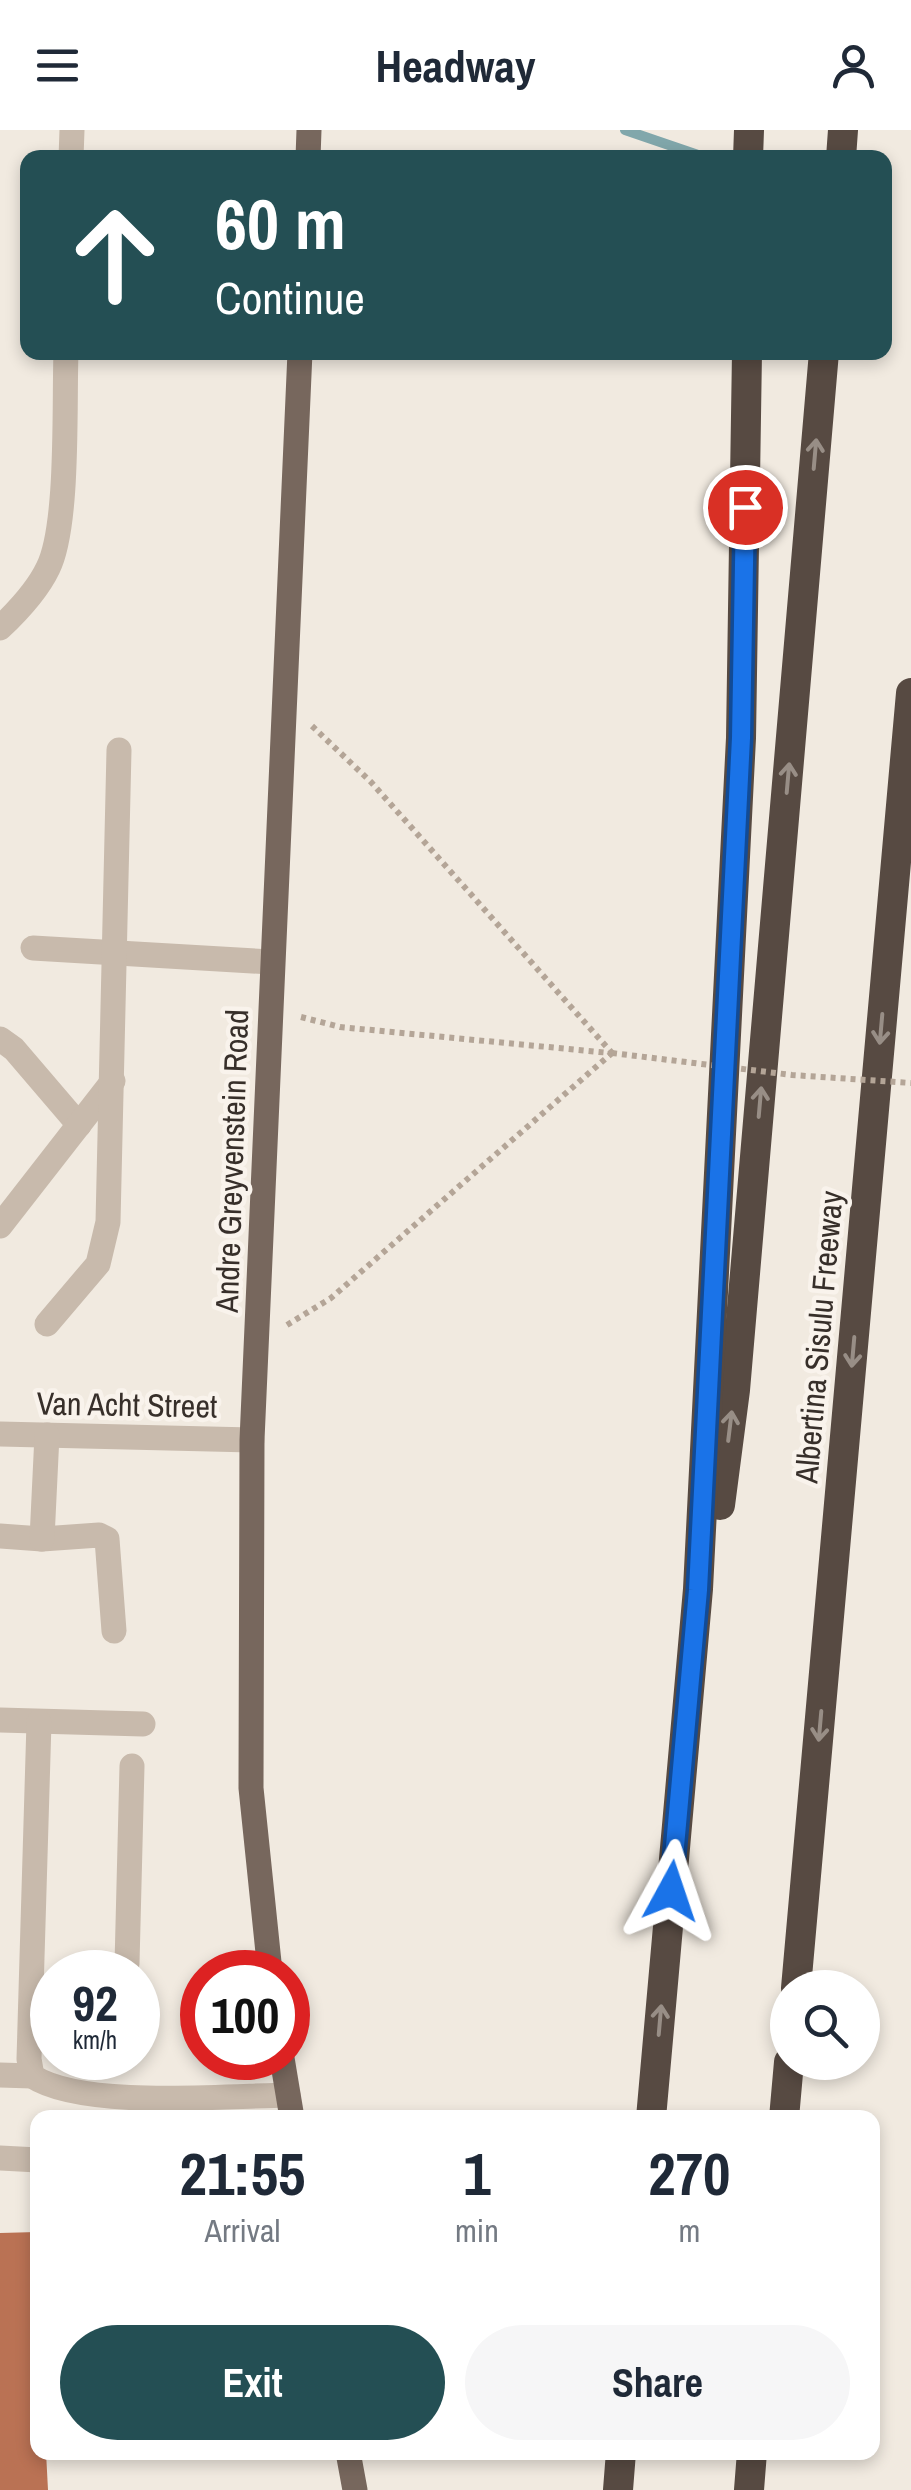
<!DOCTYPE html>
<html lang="en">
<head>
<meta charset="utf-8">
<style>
	body { margin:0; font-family:"Archivo Narrow",sans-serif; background:#f6f6f7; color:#1f2937; height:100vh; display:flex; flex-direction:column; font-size:38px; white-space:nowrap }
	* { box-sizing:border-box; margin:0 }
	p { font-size:32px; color:#747a83 }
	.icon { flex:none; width:55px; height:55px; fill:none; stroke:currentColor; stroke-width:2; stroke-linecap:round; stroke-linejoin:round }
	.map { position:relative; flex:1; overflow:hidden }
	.details { position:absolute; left:30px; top:1980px; width:850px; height:350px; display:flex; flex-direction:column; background:#fff; border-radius:20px; box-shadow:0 5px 15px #0003 }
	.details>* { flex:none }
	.guide { position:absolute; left:20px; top:20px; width:872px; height:210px; border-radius:20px; box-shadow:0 5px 15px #0003; background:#244f54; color:#fff; overflow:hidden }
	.controls { position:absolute; left:770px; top:1840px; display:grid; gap:20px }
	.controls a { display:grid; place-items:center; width:110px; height:110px; border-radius:50%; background:#fff; box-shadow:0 5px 15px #0003; font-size:50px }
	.speed { position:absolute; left:30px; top:1820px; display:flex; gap:20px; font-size:50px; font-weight:700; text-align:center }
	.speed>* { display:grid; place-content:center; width:130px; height:130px; border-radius:50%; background:#fff; box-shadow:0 5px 15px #0003; line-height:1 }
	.speed small { font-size:25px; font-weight:400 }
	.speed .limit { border:15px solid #d22; background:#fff; color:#111 }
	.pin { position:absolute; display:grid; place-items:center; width:85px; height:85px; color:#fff; margin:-42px; border:5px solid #fff; border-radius:50%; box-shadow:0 2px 10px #0007 }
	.me { position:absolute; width:110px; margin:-55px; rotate:5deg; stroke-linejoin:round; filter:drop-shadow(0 0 8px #0008) }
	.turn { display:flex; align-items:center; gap:35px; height:210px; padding:0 30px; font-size:45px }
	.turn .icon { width:130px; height:130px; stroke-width:2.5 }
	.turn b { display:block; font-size:70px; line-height:85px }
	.eta { display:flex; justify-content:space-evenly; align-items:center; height:170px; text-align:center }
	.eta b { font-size:60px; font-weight:700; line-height:70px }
	.primary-button { display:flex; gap:20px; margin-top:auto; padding:20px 30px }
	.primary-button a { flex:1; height:115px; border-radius:60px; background:#244f54; color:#fff; font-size:40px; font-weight:700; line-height:115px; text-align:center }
	.primary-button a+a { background:#f6f6f7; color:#1f2937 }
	header { display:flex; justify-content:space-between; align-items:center; height:130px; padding:0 30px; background:#fff; font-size:45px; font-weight:700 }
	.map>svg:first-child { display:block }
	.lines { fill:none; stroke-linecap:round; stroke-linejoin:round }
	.stream { stroke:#81a7ab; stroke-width:10 }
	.building { fill:#ba7254 }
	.path { stroke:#b4a597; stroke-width:6; stroke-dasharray:5 5; stroke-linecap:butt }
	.minor { stroke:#c8baac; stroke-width:25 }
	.major { stroke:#77675d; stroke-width:25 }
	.highway { stroke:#574a42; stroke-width:30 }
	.path-bridge { stroke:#b4a597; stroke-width:6; stroke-dasharray:5 5; stroke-linecap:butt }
	.oneway { stroke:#988e86 }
	.route-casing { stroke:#114b97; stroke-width:25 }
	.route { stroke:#1a73e8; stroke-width:18 }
	.labels { text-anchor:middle; stroke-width:9; stroke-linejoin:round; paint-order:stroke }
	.street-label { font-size:32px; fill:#372f2a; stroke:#f9f3ec }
</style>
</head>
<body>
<header><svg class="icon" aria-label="menu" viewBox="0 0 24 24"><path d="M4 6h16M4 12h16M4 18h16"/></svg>Headway<svg class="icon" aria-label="person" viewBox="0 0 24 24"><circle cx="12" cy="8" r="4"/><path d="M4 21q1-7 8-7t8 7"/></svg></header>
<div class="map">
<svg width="911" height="2360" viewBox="0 0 911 2360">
	<rect width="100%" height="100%" fill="#f1eae0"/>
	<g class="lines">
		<path class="stream" d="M625 0 701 26"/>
	</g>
	<path class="building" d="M37 2102 38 2322H46L48 2360H0V2103Z"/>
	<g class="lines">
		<g class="path">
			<path d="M312 596 371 652 612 923"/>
			<path d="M301 887 340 897 610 923"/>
			<path d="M287 1195 331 1168 612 923"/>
		</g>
		<g class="minor">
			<path d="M71 28 72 0"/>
			<path d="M0 498C18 481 37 461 48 438 69 396 64 274 66 222"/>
			<path d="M33 818 271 832"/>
			<path d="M0 909 14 919 79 995"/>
			<path d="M0 1096 113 951"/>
			<path d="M47 1194 98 1134 108 1092 119 620"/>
			<path d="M0 1304 252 1310"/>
			<path d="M0 1406 42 1409 99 1405 107 1409 114 1501"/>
			<path d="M42 1409 47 1305"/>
			<path d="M0 1590 143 1594"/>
			<path d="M39 1592 29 1929 32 1946C81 1979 226 1966 288 1965"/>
			<path d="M122 1842 127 1834 132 1636"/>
			<path d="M0 1945 32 1946"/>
			<path d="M0 2028 38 2030"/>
		</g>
		<g class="major">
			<path d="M308 28 309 0"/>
			<path d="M270 1842 251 1658 252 1310 300 222"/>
			<path d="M282 1928 292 1988"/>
			<path d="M348 2322 355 2360"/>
		</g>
		<g class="highway">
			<path d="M748 28 749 0"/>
			<path d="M841 28 843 0"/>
			<path d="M720 1375 735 1260 824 222"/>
			<path d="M796 1858 911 563"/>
			<path d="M651 1988 698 1459 741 608 747 222"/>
			<path d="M784 1988 789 1932"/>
			<path d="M618 2360 621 2322"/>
			<path d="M749 2360 752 2322"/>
		</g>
		<path class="path-bridge" d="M612 923 792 945 911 953"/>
	</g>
	<defs><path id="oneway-shaft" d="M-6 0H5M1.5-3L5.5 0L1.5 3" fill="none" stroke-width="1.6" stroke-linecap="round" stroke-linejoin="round" transform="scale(2.5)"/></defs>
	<g class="oneway">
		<use href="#oneway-shaft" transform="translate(815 324) rotate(-85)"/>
		<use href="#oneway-shaft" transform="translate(788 648) rotate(-85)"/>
		<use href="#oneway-shaft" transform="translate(881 899) rotate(95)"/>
		<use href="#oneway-shaft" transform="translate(760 972) rotate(-85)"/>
		<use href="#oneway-shaft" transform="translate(853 1222) rotate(95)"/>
		<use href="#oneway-shaft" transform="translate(730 1296) rotate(-83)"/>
		<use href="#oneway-shaft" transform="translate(820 1596) rotate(95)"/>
		<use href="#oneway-shaft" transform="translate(660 1890) rotate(-85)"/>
	</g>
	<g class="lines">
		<defs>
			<path id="route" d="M671 1761 698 1460 741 608 745 377"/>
		</defs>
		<use href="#route" class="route-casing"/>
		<use href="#route" class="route"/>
	</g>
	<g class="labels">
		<g class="street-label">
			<text transform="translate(232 1031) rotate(-88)" y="11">Andre Greyvenstein Road</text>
			<text transform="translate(819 1207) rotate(-85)" y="11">Albertina Sisulu Freeway</text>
			<text transform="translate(127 1275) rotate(1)" y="11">Van Acht Street</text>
		</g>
	</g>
</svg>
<div class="controls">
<a><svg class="icon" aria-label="search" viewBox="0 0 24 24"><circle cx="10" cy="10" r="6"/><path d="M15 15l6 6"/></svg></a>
</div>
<div class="speed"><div>92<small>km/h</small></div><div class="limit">100</div></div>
<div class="pin" style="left:745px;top:377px;background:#d93025"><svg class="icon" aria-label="arrive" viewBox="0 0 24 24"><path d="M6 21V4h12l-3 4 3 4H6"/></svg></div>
<svg class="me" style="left:671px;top:1761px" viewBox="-20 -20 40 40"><path d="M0-17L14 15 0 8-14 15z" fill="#1a73e8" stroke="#fff" stroke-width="4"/></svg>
<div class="guide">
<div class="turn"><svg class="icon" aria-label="ahead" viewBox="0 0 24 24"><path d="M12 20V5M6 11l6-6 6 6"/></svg><div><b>60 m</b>Continue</div></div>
</div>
<section class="details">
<div class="eta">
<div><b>21:55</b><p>Arrival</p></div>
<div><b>1</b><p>min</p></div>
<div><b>270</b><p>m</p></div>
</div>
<div class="primary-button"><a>Exit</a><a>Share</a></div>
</section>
</div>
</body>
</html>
